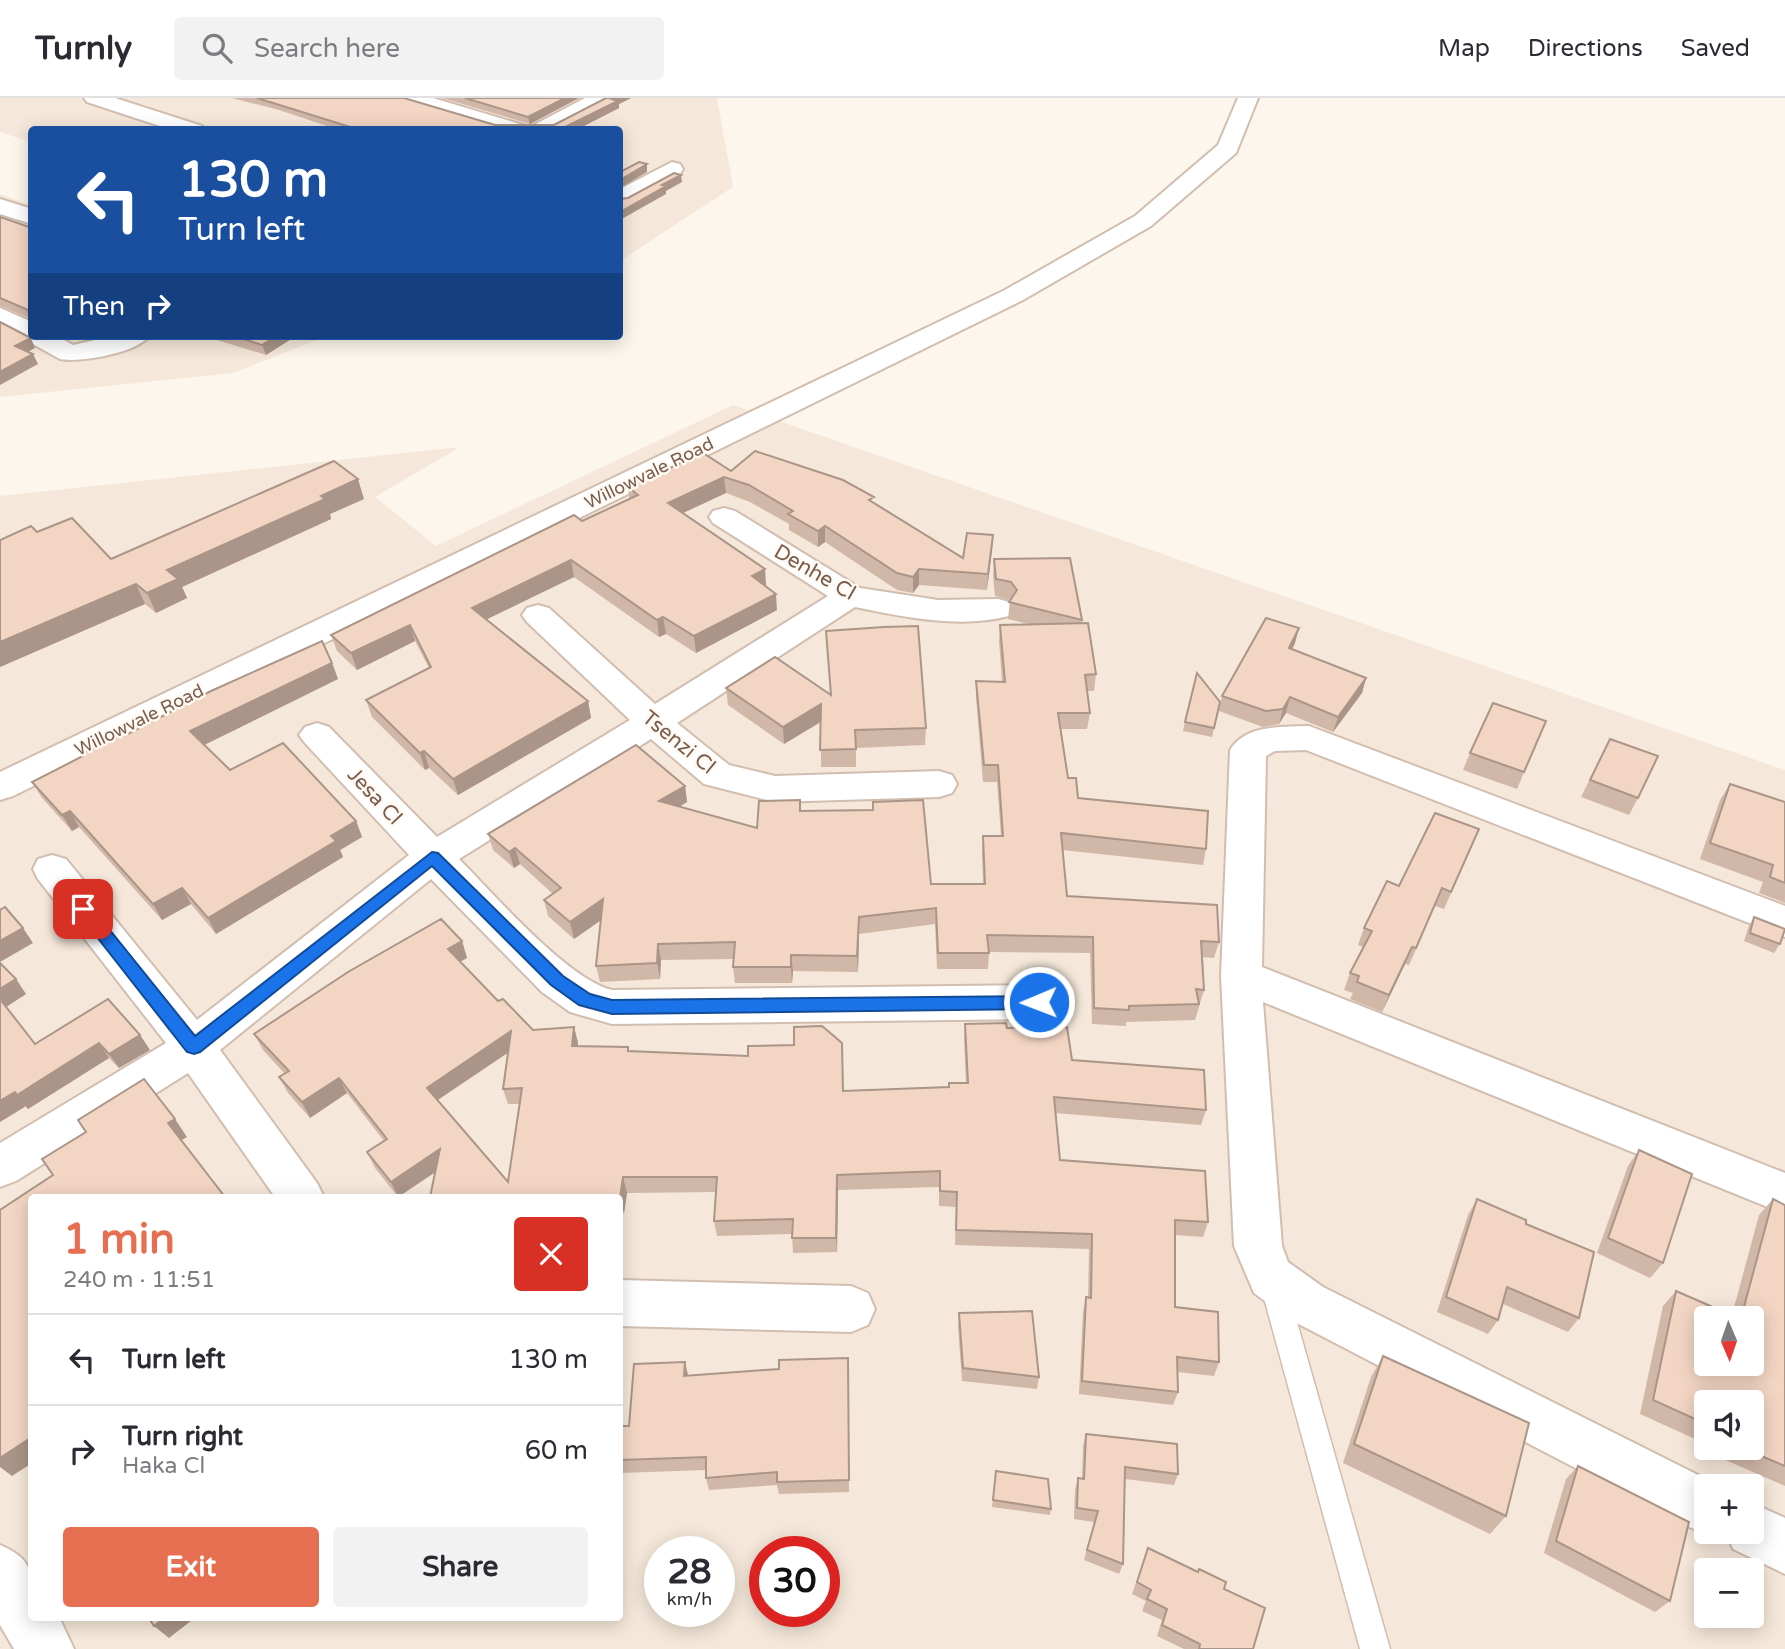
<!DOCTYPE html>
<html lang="en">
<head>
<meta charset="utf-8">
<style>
	body { margin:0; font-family:"Varela Round",sans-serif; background:#f2f2f3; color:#2b2b33; height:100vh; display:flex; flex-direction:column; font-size:26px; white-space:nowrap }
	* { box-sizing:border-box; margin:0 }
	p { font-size:23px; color:#7c7c81 }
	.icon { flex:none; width:38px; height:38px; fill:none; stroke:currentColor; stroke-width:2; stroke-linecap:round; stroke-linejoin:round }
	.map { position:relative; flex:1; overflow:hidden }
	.drawer { position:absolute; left:28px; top:1096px; width:595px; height:427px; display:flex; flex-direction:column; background:#fff; border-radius:7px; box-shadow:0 4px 18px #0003 }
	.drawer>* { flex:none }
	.top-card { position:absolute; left:28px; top:28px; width:595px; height:214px; border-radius:7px; box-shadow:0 4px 18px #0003; background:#1a4fa0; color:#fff; overflow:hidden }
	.needle { width:46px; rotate:178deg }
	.tools { position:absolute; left:1694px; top:1208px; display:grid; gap:14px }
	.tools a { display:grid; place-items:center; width:70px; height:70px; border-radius:7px; background:#fff; box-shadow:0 4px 18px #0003; font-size:35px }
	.speed { position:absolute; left:644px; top:1438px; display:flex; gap:14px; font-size:35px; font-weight:700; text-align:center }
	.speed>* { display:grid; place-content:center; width:91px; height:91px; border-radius:50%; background:#fff; box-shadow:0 4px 18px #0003; line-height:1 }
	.speed small { font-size:18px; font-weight:400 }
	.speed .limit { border:10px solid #d22; background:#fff; color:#111 }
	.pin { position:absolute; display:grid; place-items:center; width:60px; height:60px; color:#fff; margin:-30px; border-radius:14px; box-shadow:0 4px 10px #0006 }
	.me { position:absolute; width:77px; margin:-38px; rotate:269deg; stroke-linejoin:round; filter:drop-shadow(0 0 5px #0008) }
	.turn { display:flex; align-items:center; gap:24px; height:147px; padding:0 35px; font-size:32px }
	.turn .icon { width:91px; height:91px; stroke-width:2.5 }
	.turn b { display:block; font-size:49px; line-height:60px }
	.then { display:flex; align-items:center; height:66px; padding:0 35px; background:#0003; gap:14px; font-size:26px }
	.round { display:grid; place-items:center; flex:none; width:74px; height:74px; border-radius:7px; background:#f2f2f3 }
	.headline { display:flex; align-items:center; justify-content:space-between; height:119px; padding:0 35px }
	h1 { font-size:42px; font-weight:800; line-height:52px; color:#e76f51 }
	.action { display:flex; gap:14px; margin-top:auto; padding:14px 35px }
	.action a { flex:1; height:80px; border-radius:7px; background:#e76f51; color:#fff; font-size:28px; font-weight:800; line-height:80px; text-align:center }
	.action a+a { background:#f2f2f3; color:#2b2b33 }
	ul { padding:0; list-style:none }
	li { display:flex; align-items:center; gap:21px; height:91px; padding:0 35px; border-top:2px solid #e1e1e2 }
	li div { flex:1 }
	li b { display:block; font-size:26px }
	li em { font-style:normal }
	header { display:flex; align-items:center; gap:42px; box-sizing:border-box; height:98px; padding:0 35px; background:#fff; border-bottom:2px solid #e1e1e2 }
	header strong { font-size:33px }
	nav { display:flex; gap:38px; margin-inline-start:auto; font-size:24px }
	.search { width:490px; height:63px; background:#f2f2f3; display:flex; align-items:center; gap:18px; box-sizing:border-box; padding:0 24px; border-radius:7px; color:#7c7c81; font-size:26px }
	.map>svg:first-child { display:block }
	.residential { fill:#f5e8da; fill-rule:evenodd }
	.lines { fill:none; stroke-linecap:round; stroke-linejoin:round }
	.lane-casing { stroke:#d1beb0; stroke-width:3 }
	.street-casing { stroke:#d1beb0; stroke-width:4 }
	.lane { fill:#fff; fill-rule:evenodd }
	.street { fill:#fff; fill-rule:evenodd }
	.wall { fill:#d1b7a8; fill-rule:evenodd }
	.shaded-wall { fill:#aa9588 }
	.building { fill:#f3d5c3; stroke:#aa9588; stroke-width:2; fill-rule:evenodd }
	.route { fill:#1a73e8; stroke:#114b97; stroke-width:2 }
	.labels { text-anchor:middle; stroke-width:5; stroke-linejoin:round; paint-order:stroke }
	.far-street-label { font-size:18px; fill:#7a5c4d; stroke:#fffaf3 }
	.street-label { font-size:21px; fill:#7a5c4d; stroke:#fffaf3 }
</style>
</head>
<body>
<header>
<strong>Turnly</strong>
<div class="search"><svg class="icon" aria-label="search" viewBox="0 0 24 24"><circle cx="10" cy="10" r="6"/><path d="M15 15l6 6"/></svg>Search here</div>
<nav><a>Map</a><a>Directions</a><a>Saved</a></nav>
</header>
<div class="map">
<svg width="1785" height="1551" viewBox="0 0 1785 1551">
	<rect width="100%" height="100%" fill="#fdf6ec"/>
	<g class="residential">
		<path d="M0 0H717L733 89 620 163V32H32L31 44 0 34Z"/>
		<path d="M0 96 31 107 32 238H327L233 275 0 299Z"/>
		<path d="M733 307 1785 672V1551H0V398L460 349 375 399 436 448ZM32 1099H620V1519H32ZM1706 1220H1752V1265H1706ZM1706 1304H1752V1349H1706ZM1706 1388H1752V1433H1706ZM660 1454H719V1514H660ZM765 1454H824V1514H765ZM1706 1472H1752V1517H1706Z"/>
	</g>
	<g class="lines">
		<defs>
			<path id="lane" d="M1274 1177 1283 1180 1287 1189 1390 1551H1360L1261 1189 1265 1180Z"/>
			<g id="street">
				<path d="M84 0H115L202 28 205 32H172L87 4Z"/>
				<path d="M401 0H433L530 29 585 0H611L608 4 555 32H497L404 4Z"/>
				<path d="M1238 0H1258L1236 55 1151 128 1023 202 13 698 0 702V674L1005 192 1135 118 1218 47Z"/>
				<path d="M672 64 680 66 683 71 680 76 628 105 620 107V91Z"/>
				<path d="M0 101 32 111V126L0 116Z"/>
				<path d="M0 210 32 224V238H57L73 247 113 238H149C137 255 79 265 60 261L0 228Z"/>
				<path d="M724 410 735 413 860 490 938 502 998 501 1009 504 1014 511 1009 518C960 531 904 519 855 509L677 625 729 667 775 678 939 673 952 677 957 686 952 695 939 699 775 704 704 686 651 641 459 761C494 796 567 881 612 892L1039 887 1054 892 1060 904 1054 916 1039 921 612 926 570 914 542 894 431 781 220 952 317 1085 324 1099H275L188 975 16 1083 0 1089V1045L166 945 38 781 33 771 38 761 52 757 66 761 197 922 409 757 305 645 299 637 305 629 317 625 329 629 437 739 630 622 527 524 522 517 527 510 538 507 549 510 655 606 828 498 713 425 709 419 713 413Z"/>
				<path d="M1309 628 1785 808V839L1306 652 1275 653 1266 658 1262 869 1785 1075V1116L1263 904 1282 1148 1288 1164 1323 1189 1720 1388H1706V1433H1712L1706 1436 1687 1428 1289 1221 1254 1195 1234 1148 1221 878 1230 652C1246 626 1282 629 1309 628Z"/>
				<path d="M620 1182 851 1188 868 1195 875 1211 868 1227 851 1234 620 1228Z"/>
				<path d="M1752 1405 1785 1420V1476L1733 1451 1726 1433H1752Z"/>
				<path d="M0 1447C38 1462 32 1483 32 1519H59L74 1551H14L0 1527Z"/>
			</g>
		</defs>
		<use href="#lane" class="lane-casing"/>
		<use href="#street" class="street-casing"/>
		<use href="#lane" class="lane"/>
		<use href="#street" class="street"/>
	</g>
	<g class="wall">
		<path d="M232 0H404L495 27H554L606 0H631L619 6V10L576 32H339L279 12Z"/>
		<path d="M442 0H579L530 26Z"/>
		<path d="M0 119 32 130V229L29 220 0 208Z"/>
		<path d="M204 238H296L266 257Z"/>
		<path d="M731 373 874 404 963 460 993 437 987 492 919 487 913 495 897 492 825 444 818 449 789 432V426L750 404 726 395 683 415 766 487 765 488 777 512 696 555 666 536 659 539 574 479 487 521 588 603 591 620 458 697 429 670 425 672 372 619 366 602 429 570 415 543 357 572 337 553 331 537 582 423 629 401 628 389Z"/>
		<path d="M364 401 330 416 331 421 182 489 187 500 156 515 145 506 0 569V442L37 434 111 461Z"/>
		<path d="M994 461 1082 522 1081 525 1096 576 1094 593H1087L1090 615 1087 631H1061L1068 680 1078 700 1206 751 1203 767 1062 752 1067 798 1219 844 1214 860 1203 859 1204 892 1195 922 1126 924V928L1092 926 1090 855 989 854 988 871H937L935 826 859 836 858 874 793 873 792 885H735L733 869V861L661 862 660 881 600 884 596 868 601 822 574 841 548 818 544 802 553 796 520 766 514 770 493 752 488 736 685 688 687 704 679 709 757 730 801 713 931 786H983L982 754 983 738H1001L997 684H983L976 599V583L1002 584 999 543 1000 527 1028 526 1008 521 1010 502 995 498 993 478Z"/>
		<path d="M826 533 926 630 925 647 856 650V669H821V624L784 646 728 607 726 590 831 597Z"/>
		<path d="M1295 545 1292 551 1366 580 1362 595 1333 634 1286 615 1279 626 1263 629 1219 613 1222 598Z"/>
		<path d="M332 565 338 581 204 647 230 672 356 723 362 739 340 752 343 759 216 836 191 806 162 822 79 729 72 733 42 700 32 684 126 637Z"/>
		<path d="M1220 604 1212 639 1183 633 1185 624Z"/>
		<path d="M1546 623 1517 691 1463 672 1470 655Z"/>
		<path d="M1610 641 1638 700 1629 717 1581 699Z"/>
		<path d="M1730 686 1785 704V805L1759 795 1763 784 1700 761 1720 702Z"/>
		<path d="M1479 731 1444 811 1435 808 1409 867 1405 866 1382 914 1350 901 1353 895 1344 892 1350 875 1363 849 1358 847 1364 830 1399 788Z"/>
		<path d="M1754 819 1780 846 1774 855 1744 843 1749 828Z"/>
		<path d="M441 821 462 843 467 860 460 864 498 903 503 901 533 932 574 929 578 945V948L628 949 629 954 748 958V948L794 947V929L822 928 842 945 843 993 949 989V985H966L964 942 965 926 1006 925 1007 930 1067 929 1072 962 1204 972 1206 1012 1201 1027 1055 1015 1060 1062 1205 1073 1208 1124 1203 1139 1175 1137V1209L1218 1214 1219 1264 1214 1278 1177 1274 1178 1294 1173 1307 1079 1296 1083 1214 1086 1199 1088 1200 1089 1151 955 1147 956 1109 939 1108V1089L838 1092 837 1154 793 1155 792 1136 717 1138 714 1123 716 1094 627 1095 624 1115H620V1099H430L436 1074 398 1099 375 1070 367 1054 384 1043 347 995 310 1020 288 995 279 979 285 976 263 952 254 936 348 874ZM508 955 503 991 508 1006H520L508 1084 438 1002Z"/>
		<path d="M0 865 26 896 6 909 35 946 140 937 150 952 119 970 109 960 28 1011 26 1008 0 1024Z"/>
		<path d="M1639 1052 1663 1165 1650 1180 1597 1155 1628 1068Z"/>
		<path d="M1477 1101 1526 1126 1579 1220 1568 1234 1503 1206 1498 1222 1488 1236 1437 1214 1468 1117Z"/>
		<path d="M1773 1101 1785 1107V1388L1716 1358 1718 1351 1714 1349H1752L1706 1304V1346L1640 1316 1663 1208 1676 1193 1732 1217 1759 1117ZM1706 1220H1752L1706 1265Z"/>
		<path d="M959 1215 1039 1279 1037 1291 962 1283 958 1228Z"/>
		<path d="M1383 1258 1506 1418 1490 1436 1343 1365 1371 1279Z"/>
		<path d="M848 1260 849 1394 779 1396 777 1387 709 1392 706 1380V1372L620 1375V1328H629L688 1277 779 1271Z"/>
		<path d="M1086 1336 1178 1376 1174 1387 1125 1381 1123 1466 1119 1476 1084 1462 1094 1424 1074 1421 1075 1392 1078 1380 1082 1381 1083 1348Z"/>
		<path d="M1578 1368 1670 1503 1655 1514 1544 1455 1566 1381Z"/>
		<path d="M996 1373 1051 1411 1050 1417 992 1409Z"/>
		<path d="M1148 1450 1224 1491 1253 1551H1184L1157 1538 1162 1522 1142 1513 1146 1503 1132 1496Z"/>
	</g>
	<g class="shaded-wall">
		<path d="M565 0H579L530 26 528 19Z"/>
		<path d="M614 0H631L619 6V10L576 32H559Z"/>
		<path d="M647 66V74L620 90V82Z"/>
		<path d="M681 77 682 84 666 93V96L620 122V114L662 87Z"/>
		<path d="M276 238H296L266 257 262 247Z"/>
		<path d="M31 240 35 250 20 258 15 248Z"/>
		<path d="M33 256 38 266 0 287V274Z"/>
		<path d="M724 379 726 395 670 421 668 405Z"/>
		<path d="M358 381 364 401 330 416 331 421 182 489 187 500 156 515 147 495 167 472 321 398Z"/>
		<path d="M825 428V444L818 449V433Z"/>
		<path d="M993 437 992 453 987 492 988 476Z"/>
		<path d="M571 462 574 479 477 526 472 510Z"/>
		<path d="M765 471 766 487 753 494 752 478Z"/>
		<path d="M919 471V487L913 495V479Z"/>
		<path d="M136 486 145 506 0 569V544Z"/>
		<path d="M776 496 777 512 696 555 694 538Z"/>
		<path d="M663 519 666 536 659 539 657 522Z"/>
		<path d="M410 527 415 543 357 572 351 555Z"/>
		<path d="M1299 530 1295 545 1285 565 1289 550Z"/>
		<path d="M332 565 338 581 198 650 190 633Z"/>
		<path d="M1366 580 1362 595 1333 634 1338 619Z"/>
		<path d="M1290 599 1286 615 1279 626 1283 611Z"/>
		<path d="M588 603 591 620 458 697 453 681Z"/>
		<path d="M821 606 822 623 784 646 783 629Z"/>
		<path d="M424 653 429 670 425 672 420 655Z"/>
		<path d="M685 688 687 704 661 720 659 703Z"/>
		<path d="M70 713 79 729 72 733 62 717Z"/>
		<path d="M356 723 362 739 340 752 343 759 216 836 208 820 331 738Z"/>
		<path d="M515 750 520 766 514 770 509 754Z"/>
		<path d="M182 790 191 806 162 822 153 806Z"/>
		<path d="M603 801 607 818 574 841 570 824Z"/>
		<path d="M859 819V836L858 874 857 858Z"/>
		<path d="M23 830 33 845 0 864V843Z"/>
		<path d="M462 843 467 860 454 867 448 851Z"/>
		<path d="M658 846 661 862 660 881 657 865Z"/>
		<path d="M1412 849 1405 866 1382 914 1389 897Z"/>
		<path d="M791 857 793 873 792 885 791 869Z"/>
		<path d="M16 881 26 896 6 909 0 901V891Z"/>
		<path d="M574 929 578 945 576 964 572 948Z"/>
		<path d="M511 933 516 949 433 1005 427 990Z"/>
		<path d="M140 937 150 952 119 970 109 956Z"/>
		<path d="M99 945 109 960 28 1011 17 997Z"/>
		<path d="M339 980 347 995 310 1020 302 1004Z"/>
		<path d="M15 994 26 1008 0 1024V1003Z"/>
		<path d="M175 1021 187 1039 180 1043 168 1025Z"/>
		<path d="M440 1051 447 1066 398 1099 391 1084Z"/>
		<path d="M837 1077 838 1092 837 1154 836 1140Z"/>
		<path d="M623 1079 627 1095 624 1115 620 1100Z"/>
		<path d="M685 1264 688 1277 684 1278Z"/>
		<path d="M32 1339V1365L12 1378 0 1369V1357Z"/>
		<path d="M165 1519H196L169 1540 154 1528Z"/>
	</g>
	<g class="building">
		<path d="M257 0H404L495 27H554L606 0H614L612 1 618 3 559 32H360Z"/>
		<path d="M465 0H565L528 19Z"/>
		<path d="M639 64 647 66 620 82V74Z"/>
		<path d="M674 75 681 77 662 87 666 88 620 114V101L628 100Z"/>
		<path d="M0 119 32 130V225H30L28 212 0 200Z"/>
		<path d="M0 224 31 240 15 248 33 256 0 274Z"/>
		<path d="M234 238H276L262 247Z"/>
		<path d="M755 353 843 382 874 399 869 402 963 460 967 435 993 437 988 476 919 471 913 479 897 475 825 428 818 433 788 416 793 413 749 387 724 379 668 405 765 471 752 478 776 496 694 538 663 519 657 522 571 462 472 510 588 603 453 681 424 653 420 655 366 602 431 569 410 527 351 555 331 537 574 417 582 423 638 397 628 389 703 355 731 373Z"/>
		<path d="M334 363 358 381 321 398 325 401 167 472 178 481 147 495 136 486 0 544V442L31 428 37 434 72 420 111 461Z"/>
		<path d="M1070 460 1082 522 1009 504 1017 492 1011 484 996 481 994 461Z"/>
		<path d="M1266 520 1299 530 1289 550 1366 580 1338 619 1290 599 1283 611 1266 613 1222 598Z"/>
		<path d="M1088 525 1096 576 1085 577 1090 615H1058L1068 680H1076L1078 700 1208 713 1206 751 1061 735 1067 798 1217 807 1219 844 1201 843 1204 892 1196 891 1199 906 1129 908V912L1094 910 1093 839 987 837 989 855H938L936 810 859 819 857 858 791 857V869H733L735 844 658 846 657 865 596 868 603 801 570 824 544 802 561 790 515 750 509 754 488 736 636 647 685 688 659 703 757 730 759 703 800 702V713L873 712V704L923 702 931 786H985L983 738H1003L998 667H984L976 583 1005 584 1000 527Z"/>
		<path d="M918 528 926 630 855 632 856 651 820 652 821 606 783 629 726 590 775 559 831 597 826 533 884 529Z"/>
		<path d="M322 543 332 565 190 633 230 672 283 645 356 723 331 738 336 743 208 820 182 790 153 806 70 713 62 717 32 684 83 658 81 656 125 635 126 637 211 593Z"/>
		<path d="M1197 575 1220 604 1214 630 1185 624Z"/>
		<path d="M1493 605 1546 623 1524 674 1470 655Z"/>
		<path d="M1610 641 1658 658 1638 700 1590 682Z"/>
		<path d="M1730 686 1785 704V785L1770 779 1773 767 1710 745Z"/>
		<path d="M1435 715 1479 731 1451 794 1442 790 1416 850 1412 849 1389 897 1357 884 1359 878 1350 875 1372 833 1364 830 1387 783 1399 788Z"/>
		<path d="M5 809 23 830 0 843V812Z"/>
		<path d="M1754 819 1785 831 1780 846 1750 835Z"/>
		<path d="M441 821 462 843 448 851 498 903 503 901 533 932 574 929 572 948 628 949V953L748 958V948L794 947V929L822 928 842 945 843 993 949 989V985H968L965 926 1006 925 1007 930 1067 929 1072 962 1204 972 1206 1012 1054 999 1060 1062 1205 1073 1208 1124 1175 1122V1209L1218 1214 1219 1264 1177 1259 1178 1294 1082 1283 1086 1199 1091 1200 1092 1136 956 1132 957 1094 940 1093V1073L837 1077 836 1140H792L793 1121 714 1123 717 1079H623L620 1100V1099H430L440 1051 391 1084 367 1054 387 1041 339 980 302 1004 279 979 289 973 254 936 348 874ZM511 933 503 991 522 990 508 1084 427 990Z"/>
		<path d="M0 865 16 881 0 891Z"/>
		<path d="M0 901 35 946 108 901 140 937 109 956 99 945 17 997 15 994 0 1003Z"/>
		<path d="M144 981 175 1021 168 1025 225 1099H32V1339L0 1360V1112L53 1077 42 1061 86 1034 78 1022Z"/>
		<path d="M1639 1052 1692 1076 1663 1165 1608 1140Z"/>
		<path d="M1477 1101 1526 1122V1126L1594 1154 1579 1220 1507 1189 1498 1222 1446 1199Z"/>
		<path d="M1773 1101 1785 1107V1368L1740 1349H1752V1304H1706V1326L1653 1302 1676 1193 1738 1220H1706V1265H1752V1220H1741Z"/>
		<path d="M1032 1213 1039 1279 963 1270 959 1215Z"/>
		<path d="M1383 1258 1529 1325 1506 1418 1354 1346Z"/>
		<path d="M848 1260 849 1382 777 1384V1374L706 1380V1359L620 1362V1328H629L634 1266 685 1264 684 1278 779 1271V1262Z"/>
		<path d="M1086 1336 1177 1346 1178 1376 1125 1369 1123 1466 1087 1452 1098 1413 1077 1410 1078 1380 1084 1381Z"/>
		<path d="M1578 1368 1689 1424 1670 1503 1556 1443Z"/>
		<path d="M996 1373 1048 1381 1051 1411 993 1402Z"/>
		<path d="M1148 1450 1198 1474 1199 1471 1226 1484 1224 1491 1265 1510 1253 1551H1199L1200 1546 1162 1527 1167 1511 1147 1501 1151 1492 1137 1484Z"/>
		<path d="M148 1519H165L154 1528Z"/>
	</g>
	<path class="route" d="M432 754 438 755 563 878 590 896 612 902 1039 898 1045 900 1048 904 1045 909 1039 911 612 916 579 907 551 887 432 768 200 954 194 956 187 954 75 811 83 804 89 806 195 938Z"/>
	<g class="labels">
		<g class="far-street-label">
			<text transform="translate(649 375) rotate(-26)" y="6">Willowvale Road</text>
			<text transform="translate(139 622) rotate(-26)" y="6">Willowvale Road</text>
		</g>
		<g class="street-label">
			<text transform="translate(815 474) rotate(30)" y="7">Denhe Cl</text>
			<text transform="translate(679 644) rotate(39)" y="7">Tsenzi Cl</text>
			<text transform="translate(375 698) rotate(47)" y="7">Jesa Cl</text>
		</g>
	</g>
</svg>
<div class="tools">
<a><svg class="needle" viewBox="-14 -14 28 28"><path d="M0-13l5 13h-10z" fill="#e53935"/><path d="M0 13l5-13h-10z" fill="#7c7c81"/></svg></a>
<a><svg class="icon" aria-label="sound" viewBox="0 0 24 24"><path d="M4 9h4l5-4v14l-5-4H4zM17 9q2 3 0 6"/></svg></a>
<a>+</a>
<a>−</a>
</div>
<div class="speed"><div>28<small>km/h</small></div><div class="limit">30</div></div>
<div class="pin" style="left:83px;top:811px;background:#d93025"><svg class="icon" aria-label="arrive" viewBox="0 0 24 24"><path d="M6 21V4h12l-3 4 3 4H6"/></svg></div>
<svg class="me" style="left:1039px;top:904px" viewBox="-20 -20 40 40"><circle r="17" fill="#1a73e8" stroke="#fff" stroke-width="3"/><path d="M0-11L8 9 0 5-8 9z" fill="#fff"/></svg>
<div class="top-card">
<div class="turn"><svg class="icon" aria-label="left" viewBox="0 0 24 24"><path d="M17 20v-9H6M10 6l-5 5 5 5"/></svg><div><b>130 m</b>Turn left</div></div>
<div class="then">Then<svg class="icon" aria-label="right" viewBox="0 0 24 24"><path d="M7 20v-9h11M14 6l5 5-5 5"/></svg></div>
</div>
<section class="drawer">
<div class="headline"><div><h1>1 min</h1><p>240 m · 11:51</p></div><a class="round" style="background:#d93025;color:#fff"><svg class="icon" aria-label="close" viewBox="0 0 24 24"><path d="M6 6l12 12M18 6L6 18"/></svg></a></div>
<ul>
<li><svg class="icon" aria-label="left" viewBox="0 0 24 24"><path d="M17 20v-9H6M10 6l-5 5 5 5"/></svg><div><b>Turn left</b></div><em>130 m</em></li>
<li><svg class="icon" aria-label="right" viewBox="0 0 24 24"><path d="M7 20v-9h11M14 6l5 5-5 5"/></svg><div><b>Turn right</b><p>Haka Cl</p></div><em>60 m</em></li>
</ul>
<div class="action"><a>Exit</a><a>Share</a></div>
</section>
</div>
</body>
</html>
